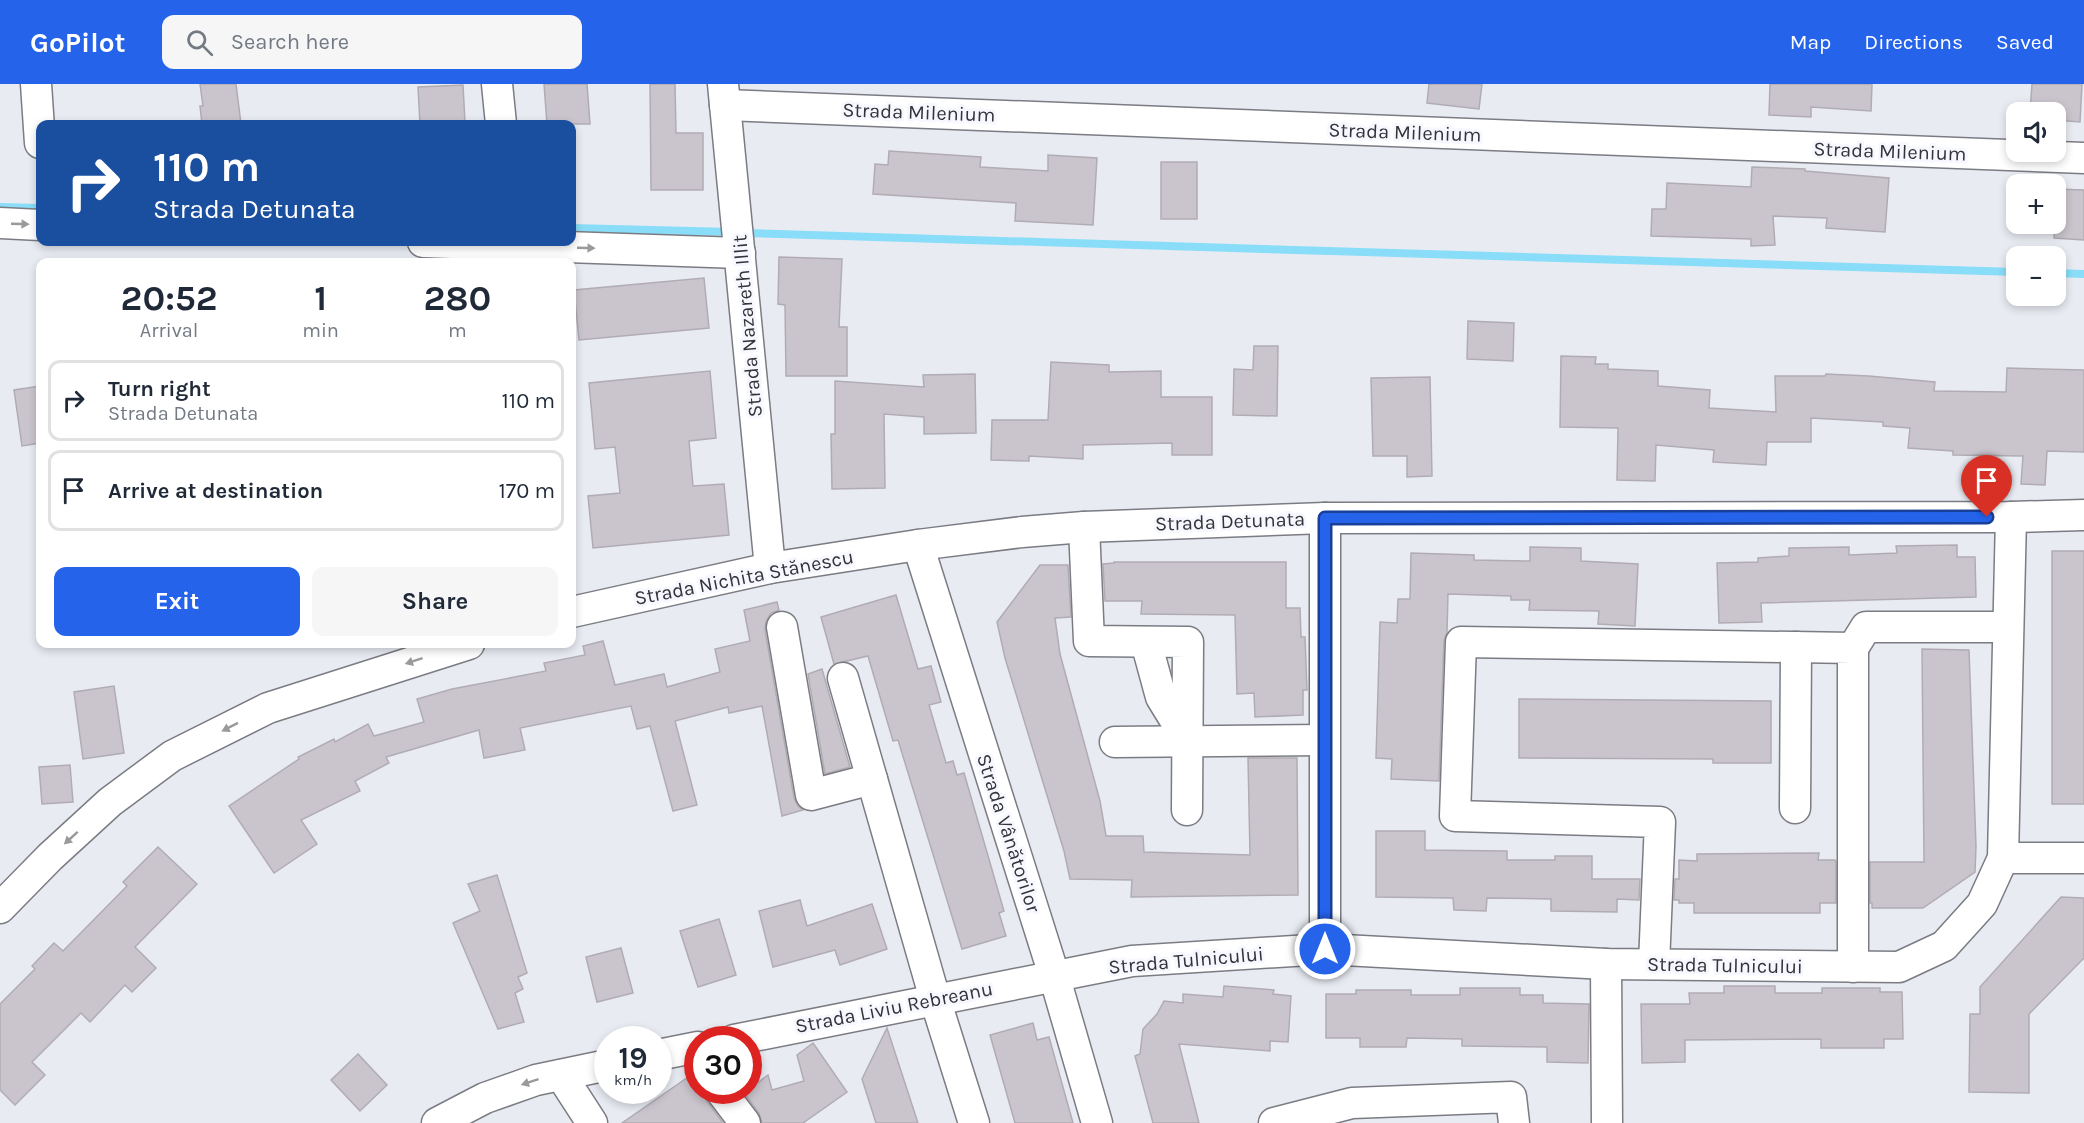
<!DOCTYPE html>
<html lang="en">
<head>
<meta charset="utf-8">
<style>
	body { margin:0; font-family:Karla,sans-serif; background:#f6f6f7; color:#1f2937; height:100vh; display:flex; flex-direction:column; font-size:22px; white-space:nowrap }
	* { box-sizing:border-box; margin:0 }
	p { font-size:20px; color:#747a83 }
	.icon { flex:none; width:33px; height:33px; fill:none; stroke:currentColor; stroke-width:2; stroke-linecap:round; stroke-linejoin:round }
	.map { position:relative; flex:1; overflow:hidden }
	.details { position:absolute; left:36px; top:174px; width:540px; height:390px; display:flex; flex-direction:column; background:#fff; border-radius:12px; box-shadow:0 3px 9px #0003 }
	.details>* { flex:none }
	.hud { position:absolute; left:36px; top:36px; width:540px; height:126px; border-radius:12px; box-shadow:0 3px 9px #0003; background:#1a4fa0; color:#fff; overflow:hidden }
	.tools { position:absolute; left:2006px; top:18px; display:grid; gap:12px }
	.tools a { display:grid; place-items:center; width:60px; height:60px; border-radius:12px; background:#fff; box-shadow:0 3px 9px #0003; font-size:30px }
	.speed { position:absolute; left:594px; top:942px; display:flex; gap:12px; font-size:30px; font-weight:700; text-align:center }
	.speed>* { display:grid; place-content:center; width:78px; height:78px; border-radius:50%; background:#fff; box-shadow:0 3px 9px #0003; line-height:1 }
	.speed small { font-size:15px; font-weight:400 }
	.speed .limit { border:9px solid #d22; background:#fff; color:#111 }
	.pin { position:absolute; display:grid; place-items:center; width:51px; height:51px; color:#fff; margin:-62px -26px; border-radius:50% 50% 50% 0; rotate:-45deg; box-shadow:0 0 6px #0007 }
	.pin .icon { rotate:45deg }
	.me { position:absolute; width:66px; margin:-33px; rotate:0deg; stroke-linejoin:round; filter:drop-shadow(0 0 4px #0008) }
	.turn { display:flex; align-items:center; gap:21px; height:126px; padding:0 18px; font-size:27px }
	.turn .icon { width:78px; height:78px; stroke-width:2.5 }
	.turn b { display:block; font-size:42px; line-height:51px }
	.eta { display:flex; justify-content:space-evenly; align-items:center; height:102px; text-align:center }
	.eta b { font-size:36px; font-weight:700; line-height:42px }
	.button { display:flex; gap:12px; margin-top:auto; padding:12px 18px }
	.button a { flex:1; height:69px; border-radius:12px; background:#2563eb; color:#fff; font-size:24px; font-weight:700; line-height:69px; text-align:center }
	.button a+a { background:#f6f6f7; color:#1f2937 }
	ul { padding:0; list-style:none }
	li { display:flex; align-items:center; gap:18px; height:81px; margin:0 12px 9px; padding:0 6px; border:3px solid #e0e1e3; border-radius:12px }
	li div { flex:1 }
	li b { display:block; font-size:22px }
	li em { font-style:normal }
	header { display:flex; align-items:center; gap:36px; box-sizing:border-box; height:84px; padding:0 30px; background:#2563eb; color:#fff }
	header strong { font-size:28px }
	nav { display:flex; gap:33px; margin-inline-start:auto; font-size:21px }
	.search { width:420px; height:54px; background:#f6f6f7; display:flex; align-items:center; gap:15px; box-sizing:border-box; padding:0 21px; border-radius:12px; color:#747a83; font-size:22px }
	.map>svg:first-child { display:block }
	.lines { fill:none; stroke-linecap:round; stroke-linejoin:round }
	.stream { stroke:#89ddf8; stroke-width:8 }
	.building { fill:#cac5cc; stroke:#b1acb3; stroke-width:1.5 }
	.street-casing { stroke:#7b7c83; stroke-width:33 }
	.street { stroke:#fff; stroke-width:30 }
	.oneway { fill:#999a9b }
	.route-casing { stroke:#184099; stroke-width:15 }
	.route { stroke:#2563eb; stroke-width:10 }
	.labels { text-anchor:middle; stroke-width:6; stroke-linejoin:round; paint-order:stroke }
	.street-label { font-size:20px; fill:#333437; stroke:#f7f8ff }
</style>
</head>
<body>
<header>
<strong>GoPilot</strong>
<div class="search"><svg class="icon" aria-label="search" viewBox="0 0 24 24"><circle cx="10" cy="10" r="6"/><path d="M15 15l6 6"/></svg>Search here</div>
<nav><a>Map</a><a>Directions</a><a>Saved</a></nav>
</header>
<div class="map">
<svg width="2084" height="1039" viewBox="0 0 2084 1039">
	<rect width="100%" height="100%" fill="#e9ebf3"/>
	<g class="lines">
		<g class="stream">
			<path d="M0 123 40 124"/>
			<path d="M572 144 732 148"/>
			<path d="M744 149 2016 188"/>
			<path d="M2055 189 2084 190"/>
		</g>
	</g>
	<g class="building">
		<path d="M200 0H236L241 40H202L200 22H203Z"/>
		<path d="M544 0H587L590 40H547Z"/>
		<path d="M650 0H675L676 49H703V106H651Z"/>
		<path d="M1429 0H1482L1479 25 1427 19Z"/>
		<path d="M1770 0H1872L1871 27 1811 23V33L1769 31Z"/>
		<path d="M2032 0H2082L2080 38 2055 36V28H2030Z"/>
		<path d="M463 1 465 38 420 40 418 3Z"/>
		<path d="M889 67 981 73 980 83 1048 87V71L1097 74 1093 141 1015 137 1016 119 873 110 875 80 888 81Z"/>
		<rect x="1161" y="78" width="36" height="57"/>
		<path d="M1752 83 1805 85V87L1889 94 1885 148 1826 144 1827 134 1773 132 1775 161 1751 162V155L1651 152 1652 125H1666L1667 99 1751 103Z"/>
		<path d="M2056 105 2084 106V156L2054 154Z"/>
		<path d="M779 173 842 175 839 243H847V292H786L785 221 778 220Z"/>
		<path d="M704 194 709 244 579 256 574 206Z"/>
		<path d="M1468 237 1514 239 1513 277 1467 275Z"/>
		<path d="M1254 262H1278L1277 332 1233 331 1234 285 1253 286Z"/>
		<path d="M1561 272 1596 273 1595 280H1608V285L1658 287V302L1710 306 1709 324 1776 328 1775 292H1825L1826 290 1869 292 1935 298 1934 307 2006 308 2007 284 2084 286V368L2047 367 2045 401 2021 400 2023 372 1953 371V367L1908 364 1910 344 1883 342V338L1811 334V358H1767L1766 381 1713 378 1714 366 1656 361 1655 397 1617 396 1618 344 1560 343Z"/>
		<path d="M1051 278 1109 281V288L1161 287V313H1212V371H1172V359L1083 361V375L1029 372V377L991 376 992 336H1048Z"/>
		<path d="M710 287 716 354 689 357 693 402 724 400 729 451 593 464 588 412 620 409 615 363 595 365 589 299Z"/>
		<path d="M975 290 976 349 924 350V333L884 330 885 404 832 405 831 350H835V297L924 303 923 291Z"/>
		<path d="M1430 293 1432 392 1407 393V372H1373L1371 294Z"/>
		<path d="M40 302V359L22 362 14 306Z"/>
		<path d="M1957 461V473H1975L1976 513 1761 519 1762 538 1719 539 1717 479 1758 478V474L1789 472V464L1849 463V471L1897 469 1896 462Z"/>
		<path d="M1530 463 1581 464V477L1638 480 1635 542 1598 540 1599 527 1529 526 1530 516H1511V512L1448 510 1447 548 1444 557 1439 697 1391 695 1392 675 1376 674 1380 538 1397 539 1398 515H1410L1411 469 1474 471V476L1530 477Z"/>
		<rect x="2052" y="467" width="32" height="253"/>
		<path d="M1114 478H1286V524H1300L1301 553H1305L1307 606H1303V631L1255 633 1254 609 1237 610 1235 531 1141 530 1142 517H1105L1103 480 1114 479Z"/>
		<path d="M1040 481H1068L1071 533 1055 534 1060 570 1100 717 1106 752H1143L1144 768 1250 771 1248 674H1297L1298 811 1131 813 1132 796 1070 795 1064 767 1005 574 997 538Z"/>
		<path d="M896 511 918 585 931 582 941 618 929 621 946 679 953 677 957 691 964 689 1004 827 999 829 1006 852 962 865 898 656 893 657 868 572 834 580 821 533Z"/>
		<path d="M777 518 779 526 771 529 766 537 765 546 794 714 798 722 803 726 782 732 762 622 729 629 728 623 675 637 697 721 673 727 650 642 637 645 631 622 520 644 525 666 484 674 479 646 386 673 389 679 355 697 360 707 301 736 317 760 274 789 229 722 299 675 298 673 334 655 335 658 368 640 374 652 424 638 417 615 452 605 546 587 544 579 585 571 583 562 603 557 615 601 664 590 667 603 720 588 715 565 750 557 744 526Z"/>
		<path d="M1922 565 1969 566 1976 762 1975 788 1923 824H1872V819H1870V778H1924Z"/>
		<path d="M822 585 850 683 825 690 808 590Z"/>
		<path d="M114 602 124 669 83 675 74 608Z"/>
		<path d="M1519 615 1771 617V679H1713V675L1519 674Z"/>
		<path d="M70 681 73 718 42 720 39 683Z"/>
		<path d="M1376 747H1425V766L1507 767V776H1555V772H1592V795H1640L1639 816 1617 815V828L1551 827V815L1487 814 1486 827 1454 826 1453 814 1376 813Z"/>
		<path d="M158 763 197 800 135 863 156 884 132 908 125 901 90 938 81 929 32 978 45 991 15 1021 0 1006V920L35 885 32 882 54 859 63 867 127 802 123 798Z"/>
		<path d="M1819 769 1818 776H1835L1836 778V819H1820V829H1694V819H1679V816H1674L1675 795H1679V776L1697 777V770Z"/>
		<path d="M497 791 527 889 518 893 523 905 515 909 524 938 498 945 453 839 480 827 468 800Z"/>
		<path d="M2061 813 2084 814V874L2029 930V1009L1969 1008 1970 930H1980V903Z"/>
		<path d="M800 816 807 842 872 820 887 865 840 881 835 866 773 883 759 827Z"/>
		<path d="M719 835 736 891 698 903 680 847Z"/>
		<path d="M621 864 633 909 597 918 586 873Z"/>
		<path d="M1224 902 1274 906 1273 910 1291 912 1288 958 1270 957V967L1179 960 1199 1039H1153L1135 972 1140 970 1143 945 1157 930 1164 917 1183 919V910L1223 913Z"/>
		<path d="M1724 902H1775V909H1822V904H1880V908H1902L1903 955H1884V964H1821V955L1685 956V978L1642 979 1641 920H1690L1689 909H1724Z"/>
		<path d="M1460 904H1520V911H1543V919L1589 920 1588 979 1547 978V963L1462 962V955L1407 954 1406 963H1360V954H1326V910H1356V906H1411V911H1460Z"/>
		<path d="M1033 939 1037 956 1049 953 1073 1039H1015L990 951Z"/>
		<path d="M887 944 918 1039H876L862 995Z"/>
		<path d="M813 959 847 1008 803 1039H762L759 1029 742 1006H748L768 991 772 1006 804 997 797 971Z"/>
		<path d="M358 970 387 1001 360 1027 331 996Z"/>
		<path d="M691 991 698 1000V1006H703L706 1016 723 1039H622Z"/>
	</g>
	<g class="lines">
		<defs>
			<g id="street">
				<path d="M36 0 40 59"/>
				<path d="M497 0 501 40"/>
				<path d="M723 0 770 484"/>
				<path d="M725 21 2084 74"/>
				<path d="M0 139 40 141"/>
				<path d="M423 158 740 169"/>
				<path d="M1325 434V865"/>
				<path d="M1084 443 1089 557 1188 558 1187 726"/>
				<path d="M918 461 1054 891 1097 1039"/>
				<path d="M572 528 770 484 918 461 1022 448 1084 443 1325 434 2011 433 2084 431"/>
				<path d="M782 543 811 711 872 695"/>
				<path d="M1146 558 1161 613 1188 657"/>
				<path d="M1853 564 1866 543H2007"/>
				<path d="M843 594 935 915 974 1039"/>
				<path d="M1115 658 1324 656"/>
				<path d="M1795 724 1796 563"/>
				<path d="M2003 774H2084"/>
				<path d="M0 824 50 773 110 718 172 672 268 624 469 560"/>
				<path d="M1606 880 1607 1039"/>
				<path d="M1654 880 1660 738 1455 732 1461 558 1853 564V883"/>
				<path d="M734 956 1132 877 1325 865 1606 880 1899 883 1944 862 1982 820 2003 774 2011 433"/>
				<path d="M658 971 698 963"/>
				<path d="M561 991 592 1039"/>
				<path d="M720 1006 745 1039"/>
				<path d="M437 1039 485 1014 536 996 608 981"/>
				<path d="M1274 1039 1352 1019 1511 1013 1514 1039"/>
			</g>
		</defs>
		<use href="#street" class="street-casing"/>
		<use href="#street" class="street"/>
	</g>
	<defs><path id="oneway-solid" d="M-6-.8H1V-3.2L6.5 0L1 3.2V.8H-6Z" transform="scale(1.5)"/></defs>
	<g class="oneway">
		<use href="#oneway-solid" transform="translate(20 140) rotate(2)"/>
		<use href="#oneway-solid" transform="translate(586 164) rotate(2)"/>
		<use href="#oneway-solid" transform="translate(414 577) rotate(162)"/>
		<use href="#oneway-solid" transform="translate(230 643) rotate(153)"/>
		<use href="#oneway-solid" transform="translate(71 754) rotate(138)"/>
		<use href="#oneway-solid" transform="translate(530 998) rotate(162)"/>
	</g>
	<g class="lines">
		<defs>
			<path id="route" d="M1325 865V434L1987 433"/>
		</defs>
		<use href="#route" class="route-casing"/>
		<use href="#route" class="route"/>
	</g>
	<g class="labels">
		<g class="street-label">
			<text transform="translate(919 28) rotate(2)" y="7">Strada Milenium</text>
			<text transform="translate(1405 48) rotate(2)" y="7">Strada Milenium</text>
			<text transform="translate(1890 67) rotate(2)" y="7">Strada Milenium</text>
			<text transform="translate(747 242) rotate(-95)" y="7">Strada Nazareth Illit</text>
			<text transform="translate(1230 437) rotate(-2)" y="7">Strada Detunata</text>
			<text transform="translate(744 493) rotate(-11)" y="7">Strada Nichita Stănescu</text>
			<text transform="translate(1009 749) rotate(72)" y="7">Strada Vânătorilor</text>
			<text transform="translate(1186 876) rotate(-5)" y="7">Strada Tulnicului</text>
			<text transform="translate(1725 881) rotate(1)" y="7">Strada Tulnicului</text>
			<text transform="translate(894 923) rotate(-11)" y="7">Strada Liviu Rebreanu</text>
		</g>
	</g>
</svg>
<div class="tools">
<a><svg class="icon" aria-label="sound" viewBox="0 0 24 24"><path d="M4 9h4l5-4v14l-5-4H4zM17 9q2 3 0 6"/></svg></a>
<a>+</a>
<a>−</a>
</div>
<div class="speed"><div>19<small>km/h</small></div><div class="limit">30</div></div>
<div class="pin" style="left:1987px;top:433px;background:#d93025"><svg class="icon" aria-label="arrive" viewBox="0 0 24 24"><path d="M6 21V4h12l-3 4 3 4H6"/></svg></div>
<svg class="me" style="left:1325px;top:865px" viewBox="-20 -20 40 40"><circle r="17" fill="#2563eb" stroke="#fff" stroke-width="3"/><path d="M0-11L8 9 0 5-8 9z" fill="#fff"/></svg>
<div class="hud">
<div class="turn"><svg class="icon" aria-label="right" viewBox="0 0 24 24"><path d="M7 20v-9h11M14 6l5 5-5 5"/></svg><div><b>110 m</b>Strada Detunata</div></div>
</div>
<section class="details">
<div class="eta">
<div><b>20:52</b><p>Arrival</p></div>
<div><b>1</b><p>min</p></div>
<div><b>280</b><p>m</p></div>
</div>
<ul>
<li><svg class="icon" aria-label="right" viewBox="0 0 24 24"><path d="M7 20v-9h11M14 6l5 5-5 5"/></svg><div><b>Turn right</b><p>Strada Detunata</p></div><em>110 m</em></li>
<li><svg class="icon" aria-label="arrive" viewBox="0 0 24 24"><path d="M6 21V4h12l-3 4 3 4H6"/></svg><div><b>Arrive at destination</b></div><em>170 m</em></li>
</ul>
<div class="button"><a>Exit</a><a>Share</a></div>
</section>
</div>
</body>
</html>
